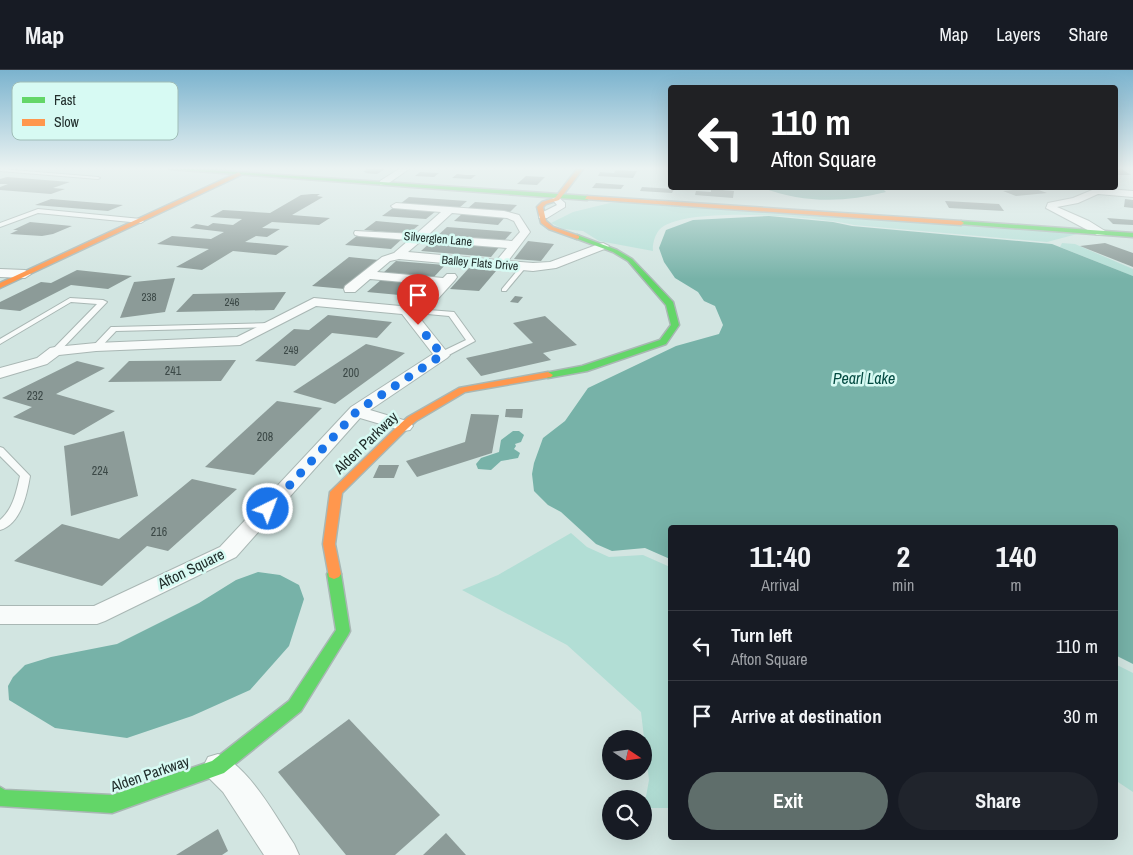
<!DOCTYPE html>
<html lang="en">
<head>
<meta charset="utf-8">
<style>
	body { margin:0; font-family:"Archivo Narrow",sans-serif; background:#20242c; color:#f1f3f6; height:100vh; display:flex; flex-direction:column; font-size:19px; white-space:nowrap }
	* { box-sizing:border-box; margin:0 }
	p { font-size:16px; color:#9ea1a6 }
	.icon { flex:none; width:28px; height:28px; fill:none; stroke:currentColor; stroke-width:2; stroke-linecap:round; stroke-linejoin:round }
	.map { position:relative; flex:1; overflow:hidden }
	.sheet { position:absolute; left:668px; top:455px; width:450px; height:315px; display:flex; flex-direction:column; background:#171b24; border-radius:5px; box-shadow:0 5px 20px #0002 }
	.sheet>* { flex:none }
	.top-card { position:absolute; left:668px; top:15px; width:450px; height:105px; border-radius:5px; box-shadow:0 5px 20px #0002; background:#202124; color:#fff; overflow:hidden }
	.needle { width:32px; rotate:103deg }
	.tools { position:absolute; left:602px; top:660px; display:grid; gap:10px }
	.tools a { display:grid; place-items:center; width:50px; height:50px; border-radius:50%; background:#171b24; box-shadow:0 5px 20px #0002; font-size:25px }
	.pin { position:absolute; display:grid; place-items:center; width:42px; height:42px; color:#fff; margin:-51px -21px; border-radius:50% 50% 50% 0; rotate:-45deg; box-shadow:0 0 5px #0007 }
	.pin .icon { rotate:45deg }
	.me { position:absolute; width:55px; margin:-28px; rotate:42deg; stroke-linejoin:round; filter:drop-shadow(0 0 4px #0008) }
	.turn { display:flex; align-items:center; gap:18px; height:105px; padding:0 20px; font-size:22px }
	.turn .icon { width:65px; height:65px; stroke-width:2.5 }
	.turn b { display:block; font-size:35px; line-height:42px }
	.eta { display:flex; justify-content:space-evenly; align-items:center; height:85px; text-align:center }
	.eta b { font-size:30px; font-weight:800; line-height:35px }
	.primary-button { display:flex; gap:10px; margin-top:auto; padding:10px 20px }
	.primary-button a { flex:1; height:58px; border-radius:30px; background:#5f6e6b; color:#fff; font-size:20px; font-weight:800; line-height:58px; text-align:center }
	.primary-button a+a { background:#20242c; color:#f1f3f6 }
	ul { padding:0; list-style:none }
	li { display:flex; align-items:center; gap:15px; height:70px; padding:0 20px; border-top:1px solid #363941 }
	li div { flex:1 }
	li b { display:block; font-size:19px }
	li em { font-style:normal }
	header { display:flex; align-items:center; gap:30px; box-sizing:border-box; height:70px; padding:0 25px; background:#171b24; border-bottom:1px solid #363941 }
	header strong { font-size:24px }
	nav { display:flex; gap:28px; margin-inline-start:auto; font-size:18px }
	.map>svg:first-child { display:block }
	.green { fill:#b2ded5 }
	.water { fill:#77b2a8 }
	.building { fill:#8c9b98 }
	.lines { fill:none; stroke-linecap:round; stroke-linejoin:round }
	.lane-casing { stroke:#a9b7b4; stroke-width:2 }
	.street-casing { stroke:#a9b7b4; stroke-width:2 }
	.fast-casing { stroke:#a9b7b4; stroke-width:3 }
	.slow-casing { stroke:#a9b7b4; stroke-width:3 }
	.lane { fill:#f8fbfa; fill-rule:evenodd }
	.street { fill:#f8fbfa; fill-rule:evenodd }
	.fast { fill:#63d668; fill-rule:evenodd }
	.slow { fill:#ff974d; fill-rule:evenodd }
	.route { stroke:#1a73e8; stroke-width:9; stroke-dasharray:0 16.2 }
	.labels { text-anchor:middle; stroke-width:5; stroke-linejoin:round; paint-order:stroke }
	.far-number-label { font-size:11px; fill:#3c4947 }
	.far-street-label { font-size:12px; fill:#212e2c; stroke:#d7faf3 }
	.number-label { font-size:12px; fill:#3c4947 }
	.street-label { font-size:15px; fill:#212e2c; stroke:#d7faf3 }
	.water-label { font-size:16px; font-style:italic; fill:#044b42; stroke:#d7faf3 }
	.key { fill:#d7faf3; stroke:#a0bdb7; stroke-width:1 }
	.key-label { font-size:14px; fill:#212e2c }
</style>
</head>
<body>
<header>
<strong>Map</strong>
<nav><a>Map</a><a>Layers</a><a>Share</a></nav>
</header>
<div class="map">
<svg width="1133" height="785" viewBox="0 0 1133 785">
	<rect width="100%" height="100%" fill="#d2e5e1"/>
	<g class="green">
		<path d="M610 133H630L1081 163 1047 172 854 155C819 147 686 135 660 159 655 164 652 175 653 181L599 171 583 161 563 159 551 153 573 142Z"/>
		<path d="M1062 173 1075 174 1133 199V206L1060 177Z"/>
		<path d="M571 463 587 477 609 487 643 485 670 497V738H644L649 710 641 642 567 575 462 520 498 505Z"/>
		<path d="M1115 594 1133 603V722L1115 710Z"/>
	</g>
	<g class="water">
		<path d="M763 118H887L883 119 886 122C844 133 803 133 763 118Z"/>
		<path d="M769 146 833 152 852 156 1052 174 1133 206V594L1115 585V458H670V489L645 478 612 481 596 474 561 442 548 435 534 421 532 404 534 393 543 368 565 351 588 318 676 276 719 264 723 255 715 236 704 231 698 222 675 208 664 192 659 178 666 160 693 150Z"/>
		<path d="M513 361H519L524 365 521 372 515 374 516 376 514 379 520 383 518 388 501 391 491 400 478 399 476 394 481 388 499 382 501 370Z"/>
		<path d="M258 502 280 505 299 515 304 529 289 576 250 620 192 646 127 668 55 658 9 630 8 616 13 607 25 595 51 587 117 574 199 533 236 510Z"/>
	</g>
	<g class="building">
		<path d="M367 99H385L377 104 364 103 367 102H363Z"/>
		<path d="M1115 99H1122L1131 105H1115Z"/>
		<path d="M616 100 637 101 633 108 598 106 600 102 614 103Z"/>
		<path d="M420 102 439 103 434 107 415 106Z"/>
		<path d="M457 104 466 105H476L471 109 452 108Z"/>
		<path d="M526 106 545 107 537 115 517 114Z"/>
		<path d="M7 107 70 112 53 118 65 119 51 124 0 120V117L8 114H0V109Z"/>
		<path d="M596 113 624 115 621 119 592 118Z"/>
		<path d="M642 117 674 119 672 123 640 121Z"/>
		<path d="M1008 118H1033L1047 123 1016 126 1003 121 1013 120Z"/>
		<path d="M711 119 734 121 733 128 695 125 696 121 711 122Z"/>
		<path d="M312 124H320L317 126 323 127 292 145 330 148 319 155 272 152 262 158 280 159 267 167 256 166 245 172 289 176 276 185 233 181 202 200 176 197 209 179 157 174 172 166 211 169 224 162 190 158 196 154 208 156 213 153 233 155 242 149 210 147 223 140 270 143 301 125Z"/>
		<path d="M409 127 467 131 459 138 400 134Z"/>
		<path d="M51 129 123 135 108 141 35 135Z"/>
		<path d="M1125 129 1133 130V138L1124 137Z"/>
		<path d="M945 131 999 134 1004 141 949 138Z"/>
		<path d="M475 132 517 135 510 142 467 139Z"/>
		<path d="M393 138 436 141 426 149 382 146Z"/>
		<path d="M463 143 506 146 498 155 454 151Z"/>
		<path d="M1107 148 1133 150V155L1113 154Z"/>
		<path d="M376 151 419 155 408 164 364 160Z"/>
		<path d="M30 152 72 156 53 164 42 166 10 164 18 160H13Z"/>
		<path d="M447 157 512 162 503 172 437 166Z"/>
		<path d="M358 165 403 168 391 179 345 175Z"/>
		<path d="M432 171 500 176 491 187 421 181Z"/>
		<path d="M528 171 554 174 541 191 514 189Z"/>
		<path d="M1105 173 1133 183V197L1080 176Z"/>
		<path d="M349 187 379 190 345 219 312 216Z"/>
		<path d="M396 191 445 195 433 208 383 203Z"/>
		<path d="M469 198 496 201 479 221 450 219Z"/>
		<path d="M77 200 132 206 108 219 71 215 20 241 0 239V232L41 212 51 213Z"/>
		<path d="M175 208 165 242 120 248 134 212Z"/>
		<path d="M381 210 433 215 421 227 367 222Z"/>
		<path d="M286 222 274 240 176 242 193 224Z"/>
		<path d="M515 226 523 227 518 233 510 232Z"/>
		<path d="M328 245 392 252 377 268 332 263 295 296 255 291 294 259 309 260Z"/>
		<path d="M545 246 577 275 543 283 551 290 481 306 466 288 533 273 513 253Z"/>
		<path d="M366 274 405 283 335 334 293 322Z"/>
		<path d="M236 290 221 311 108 312 129 291Z"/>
		<path d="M77 291 105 298 56 324 115 341 74 365 13 347 32 337 2 328Z"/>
		<path d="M277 331 322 338 254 405 205 397Z"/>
		<path d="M506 339H523L522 348 505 347Z"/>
		<path d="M471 344 499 345 492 383 417 407 406 391 465 372Z"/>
		<path d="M124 361 138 426 71 446 64 376Z"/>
		<path d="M379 395H399L394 408H373Z"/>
		<path d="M192 409 237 419 168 481 147 476 102 516 14 491 62 454 119 469Z"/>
		<path d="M349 649 440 745 395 785H346L278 702Z"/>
		<path d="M218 759 228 781 222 785H176Z"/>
		<path d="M446 763 466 785H423Z"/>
	</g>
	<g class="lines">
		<defs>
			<g id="lane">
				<path d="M0 99 98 107 100 108 98 109 0 101Z"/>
				<path d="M38 139 141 149 144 151 141 153 38 143 0 157V153Z"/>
				<path d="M521 196 526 197 506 221H502V219Z"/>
				<path d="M70 228 103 230 107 232 58 283H52L51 281 97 234 71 232 0 274V269Z"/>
				<path d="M403 238 454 242 475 271 445 287H439V283L466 270 449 246 406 242H403Z"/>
				<path d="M271 253H274V257L116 261 99 279H96L92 277 111 257H114Z"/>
				<path d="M0 377 3 378 30 406C27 424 21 454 0 460V450C13 439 16 423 20 406L0 386Z"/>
			</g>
			<g id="street">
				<path d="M399 99H409L386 115H380V111Z"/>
				<path d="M1097 118 1133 121V127L1098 124 1078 133 1057 137 1089 151 1105 161 1106 163 1105 165H1097L1046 138 1048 133 1073 128Z"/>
				<path d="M557 126 565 133V137L547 148H539V144L557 135 552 129Z"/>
				<path d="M396 133 504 141 519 145 530 162 508 191 533 193 550 192 599 174 603 173 609 176 607 178 556 198 533 201 399 189 390 191 377 202 443 208 447 204H455L457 207 455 210 435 232 430 233 423 229 436 215 370 209 355 222H345L344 219 345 216 382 187 394 183 409 170 359 166 355 165 354 163 355 161 416 164 441 142 393 138 391 136ZM452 143 507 148 514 151 520 162 512 171 428 165ZM421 171 507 178 497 190 408 182Z"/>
				<path d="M0 199 25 200 31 204 25 208 0 207Z"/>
				<path d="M314 228 411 237 447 282 450 285 447 288 370 340 410 352 413 356 410 360 404 361 360 348 236 487 105 551 97 554H0V536H94L220 477 351 337 433 284 402 244 316 236 240 275 96 281 59 285 47 294 0 308V298L37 288 50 278 55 277 96 273 237 267Z"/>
				<path d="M218 684C248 695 276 747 294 774L299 785H264L223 722 208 707 203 697 208 687Z"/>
			</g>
			<g id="fast">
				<path d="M169 99H193L587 126 590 128 587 130Z"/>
				<path d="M961 151 1133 163V167L959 154V152Z"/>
				<path d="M577 165 617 180 632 189 673 232 679 255 666 274 587 301 548 308 543 305 545 303 582 296 660 270 671 255 666 235 628 191 613 182 575 168V166Z"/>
				<path d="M334 499 339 501 341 504 350 561 348 565 301 641 224 703 112 743 0 736V717L5 720 112 725 212 691 289 631 336 560 327 504 329 501Z"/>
			</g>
			<g id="slow">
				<path d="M577 99H583L559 130 546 134 543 137 546 151 553 157 579 166V168L577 169 549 159 541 153 537 137 542 132 555 128Z"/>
				<path d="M239 102 241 105 0 218V213Z"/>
				<path d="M587 126 961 151 964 153 961 155 585 129Z"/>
				<path d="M548 302 553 305 551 307 465 322 416 351 408 358 342 423 335 474 341 504 339 507 334 509 329 507 323 474 330 422 400 354 408 347 459 318Z"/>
			</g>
		</defs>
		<use href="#lane" class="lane-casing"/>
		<use href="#street" class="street-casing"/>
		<use href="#fast" class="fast-casing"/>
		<use href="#slow" class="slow-casing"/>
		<use href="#lane" class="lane"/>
		<use href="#street" class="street"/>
		<use href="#fast" class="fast"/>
		<use href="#slow" class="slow"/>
	</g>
	<linearGradient id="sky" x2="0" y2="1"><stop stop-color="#7bb3ce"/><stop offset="0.47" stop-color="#ebf3f2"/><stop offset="1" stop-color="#ebf3f2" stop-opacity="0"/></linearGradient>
	<rect width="1133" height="209" fill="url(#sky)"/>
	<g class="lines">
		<path class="route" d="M268 439 357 341 442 285 418 255"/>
	</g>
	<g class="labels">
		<g class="far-number-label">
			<text x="149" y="231">238</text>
			<text x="232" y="236">246</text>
			<text x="291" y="284">249</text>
		</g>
		<g class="far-street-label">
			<text transform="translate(438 169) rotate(5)" y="4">Silverglen Lane</text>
			<text transform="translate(480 193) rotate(5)" y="4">Balley Flats Drive</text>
		</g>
		<g class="number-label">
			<text x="173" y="305">241</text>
			<text x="351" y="307">200</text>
			<text x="35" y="330">232</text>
			<text x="265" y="371">208</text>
			<text x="100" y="405">224</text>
			<text x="159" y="466">216</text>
		</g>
		<g class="street-label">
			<text transform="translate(366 373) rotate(-44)" y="5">Alden Parkway</text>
			<text transform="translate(191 499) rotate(-26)" y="5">Afton Square</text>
			<text transform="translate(150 704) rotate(-19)" y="5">Alden Parkway</text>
		</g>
		<g class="water-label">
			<text x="864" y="314">Pearl Lake</text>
		</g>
	</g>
	<rect x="12" y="12" width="166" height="58" rx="8" class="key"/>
	<rect x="22" y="27" width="23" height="6" fill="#63d668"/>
	<rect x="22" y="49" width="23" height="7" fill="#ff974d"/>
	<g class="key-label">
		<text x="54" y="35">Fast</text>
		<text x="54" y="57">Slow</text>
	</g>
</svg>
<div class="tools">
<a><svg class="needle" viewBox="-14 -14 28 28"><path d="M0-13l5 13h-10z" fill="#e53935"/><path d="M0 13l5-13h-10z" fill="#9ea1a6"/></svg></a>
<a><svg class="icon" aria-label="search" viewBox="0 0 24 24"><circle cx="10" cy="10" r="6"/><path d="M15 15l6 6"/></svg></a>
</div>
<div class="pin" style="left:418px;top:255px;background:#d93025"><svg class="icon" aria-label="arrive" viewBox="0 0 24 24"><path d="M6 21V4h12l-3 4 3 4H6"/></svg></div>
<svg class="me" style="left:268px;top:439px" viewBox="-20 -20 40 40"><circle r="17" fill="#1a73e8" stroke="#fff" stroke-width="3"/><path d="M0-11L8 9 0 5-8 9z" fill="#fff"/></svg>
<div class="top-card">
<div class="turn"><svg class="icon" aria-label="left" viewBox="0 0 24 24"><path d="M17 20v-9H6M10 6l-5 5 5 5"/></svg><div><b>110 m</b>Afton Square</div></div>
</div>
<section class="sheet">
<div class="eta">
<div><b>11:40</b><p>Arrival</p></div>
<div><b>2</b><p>min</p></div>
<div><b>140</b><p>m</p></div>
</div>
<ul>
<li><svg class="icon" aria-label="left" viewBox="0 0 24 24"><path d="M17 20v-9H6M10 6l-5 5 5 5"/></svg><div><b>Turn left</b><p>Afton Square</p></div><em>110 m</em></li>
<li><svg class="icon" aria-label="arrive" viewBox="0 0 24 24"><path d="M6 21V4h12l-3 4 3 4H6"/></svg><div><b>Arrive at destination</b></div><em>30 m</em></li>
</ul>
<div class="primary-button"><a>Exit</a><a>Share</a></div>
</section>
</div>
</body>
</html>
